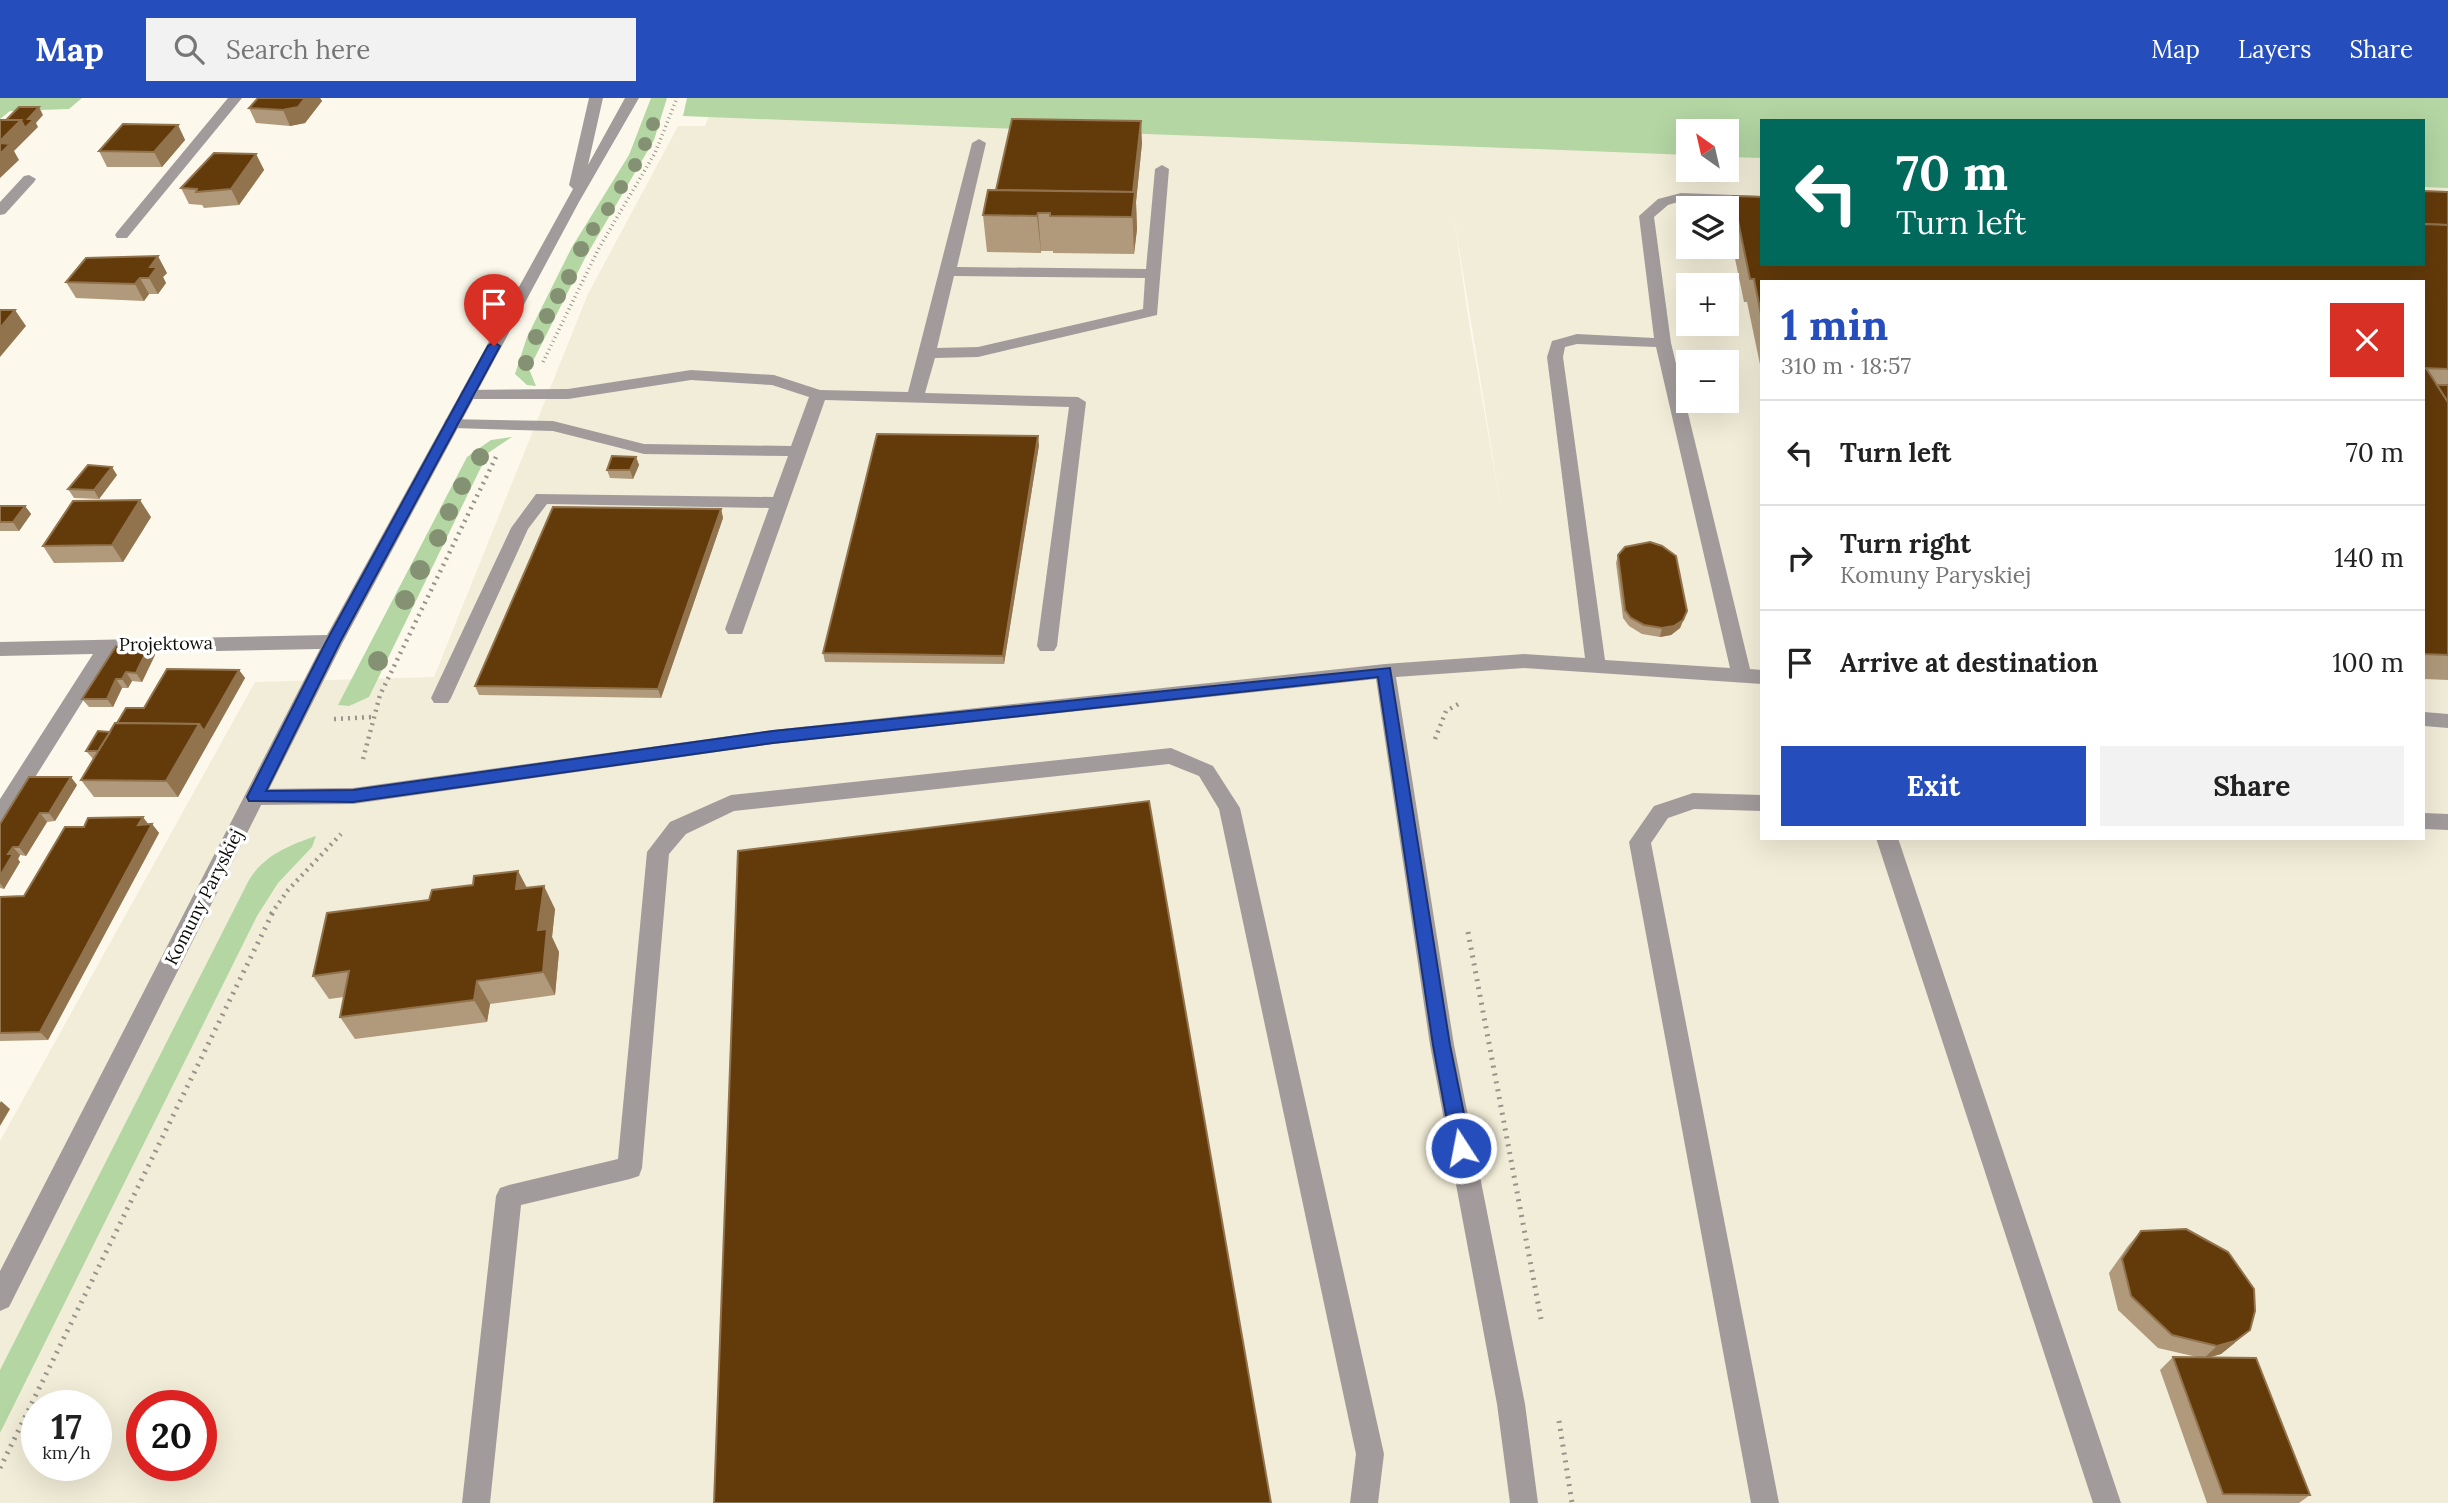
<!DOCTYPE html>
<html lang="en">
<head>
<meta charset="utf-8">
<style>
	body { margin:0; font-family:Lora,serif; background:#f2f2f2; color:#222; height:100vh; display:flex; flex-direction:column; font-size:26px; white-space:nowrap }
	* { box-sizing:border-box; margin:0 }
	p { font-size:23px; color:#767676 }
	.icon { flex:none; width:38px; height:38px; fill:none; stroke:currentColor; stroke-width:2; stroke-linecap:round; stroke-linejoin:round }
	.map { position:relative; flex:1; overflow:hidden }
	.panel { position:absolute; left:1760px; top:182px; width:665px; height:560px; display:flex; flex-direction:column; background:#fff; border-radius:0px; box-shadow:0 7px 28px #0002 }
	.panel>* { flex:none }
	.guide { position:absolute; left:1760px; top:21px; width:665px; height:147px; border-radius:0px; box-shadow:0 7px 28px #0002; background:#00695c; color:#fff; overflow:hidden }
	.needle { width:46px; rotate:326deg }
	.buttons { position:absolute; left:1676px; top:21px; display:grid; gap:14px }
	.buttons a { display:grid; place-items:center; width:63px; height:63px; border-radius:0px; background:#fff; box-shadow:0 7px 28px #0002; font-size:35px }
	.speed { position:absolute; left:21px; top:1292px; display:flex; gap:14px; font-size:35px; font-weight:700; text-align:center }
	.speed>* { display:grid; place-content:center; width:91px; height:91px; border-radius:50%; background:#fff; box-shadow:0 7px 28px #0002; line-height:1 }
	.speed small { font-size:18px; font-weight:400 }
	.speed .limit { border:10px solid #d22; background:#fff; color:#111 }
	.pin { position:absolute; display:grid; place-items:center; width:60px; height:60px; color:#fff; margin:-72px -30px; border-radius:50% 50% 50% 0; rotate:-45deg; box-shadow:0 0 7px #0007 }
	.pin .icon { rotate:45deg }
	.me { position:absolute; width:77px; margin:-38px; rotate:349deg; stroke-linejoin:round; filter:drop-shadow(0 0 5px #0008) }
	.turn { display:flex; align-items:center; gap:24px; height:147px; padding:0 21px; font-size:32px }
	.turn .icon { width:91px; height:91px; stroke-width:2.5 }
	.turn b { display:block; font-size:49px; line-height:60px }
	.round { display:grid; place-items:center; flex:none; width:74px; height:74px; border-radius:0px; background:#f2f2f2 }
	.summary { display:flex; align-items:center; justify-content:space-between; height:119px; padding:0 21px }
	h1 { font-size:42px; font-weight:700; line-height:52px; color:#254ebc }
	.button { display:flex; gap:14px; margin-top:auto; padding:14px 21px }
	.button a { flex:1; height:80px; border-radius:0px; background:#254ebc; color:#fff; font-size:28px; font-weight:700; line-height:80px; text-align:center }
	.button a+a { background:#f2f2f2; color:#222 }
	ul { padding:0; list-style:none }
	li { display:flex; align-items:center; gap:21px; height:105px; padding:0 21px; border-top:2px solid #e0e0e0 }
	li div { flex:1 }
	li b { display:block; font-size:26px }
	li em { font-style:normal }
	header { display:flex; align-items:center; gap:42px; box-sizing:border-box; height:98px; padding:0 35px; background:#254ebc; color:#fff }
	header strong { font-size:33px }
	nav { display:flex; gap:38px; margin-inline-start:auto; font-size:24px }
	.search { width:490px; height:63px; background:#f2f2f2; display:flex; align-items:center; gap:18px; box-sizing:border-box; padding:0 24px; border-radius:0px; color:#767676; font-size:26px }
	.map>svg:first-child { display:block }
	.built { fill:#f2edd8; fill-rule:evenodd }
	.green { fill:#b3d6a3 }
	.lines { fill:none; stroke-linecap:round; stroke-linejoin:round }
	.path-far2 { stroke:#97948b; stroke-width:3.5; stroke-dasharray:1 3.5; stroke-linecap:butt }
	.path-far1 { stroke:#97948b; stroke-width:4.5; stroke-dasharray:2 5; stroke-linecap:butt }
	.path { stroke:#97948b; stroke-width:5; stroke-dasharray:2 6; stroke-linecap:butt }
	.lane { fill:#a29b9c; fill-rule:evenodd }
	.street { fill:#a29b9c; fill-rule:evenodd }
	.tree { fill:#849273 }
	.wall { fill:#b09a7b }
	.shaded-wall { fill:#91734e }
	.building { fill:#633a0a; stroke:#91734e; stroke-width:2 }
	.route { fill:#254ebc; stroke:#18337a; stroke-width:2 }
	.labels { text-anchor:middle; stroke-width:7; stroke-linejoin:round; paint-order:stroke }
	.street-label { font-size:18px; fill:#0d0c08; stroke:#fff }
</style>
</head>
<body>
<header>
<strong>Map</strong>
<div class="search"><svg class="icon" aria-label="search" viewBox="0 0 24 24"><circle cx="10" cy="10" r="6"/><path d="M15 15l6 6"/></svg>Search here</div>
<nav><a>Map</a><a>Layers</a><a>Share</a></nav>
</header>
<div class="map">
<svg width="2448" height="1405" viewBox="0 0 2448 1405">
	<rect width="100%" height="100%" fill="#fcf9ec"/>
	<path class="built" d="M709 18 1689 56V72H1727V58L1762 59V166H2424V86L2448 87V1405H0V1043L255 584 434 579 588 196 678 28H705ZM1689 110H1727V149H1689ZM1454 119 1500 403V404L1468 219ZM1762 184H2424V740H1762ZM1689 187H1727V226H1689ZM1689 264H1727V303H1689ZM37 1307H96V1367H37ZM142 1307H201V1367H142Z"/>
	<g class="green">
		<path d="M0 0H82L69 11 10 13 0 21Z"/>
		<path d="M651 0H667L654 42 585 160 529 271 536 288 527 287 515 276 527 239 572 149 629 57Z"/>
		<path d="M687 0H2448V90L2424 89V23H1762V60L1727 59V33H1689V57L683 18Z"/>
		<path d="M512 339 488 355 369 599 349 608 338 607 467 359 491 342Z"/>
		<path d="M316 738 312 749 278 785 257 818 0 1335V1272L249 782C264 757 290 747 316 738Z"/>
	</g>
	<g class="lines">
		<path class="path-far2" d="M543 264 599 150 655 55 677 0"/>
		<g class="path-far1">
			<path d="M334 621 372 619"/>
			<path d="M1435 641 1446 613 1462 604"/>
			<path d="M363 661 380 597 496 359"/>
			<path d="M271 816 288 792 341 736"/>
		</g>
		<g class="path">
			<path d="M1468 834 1541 1221"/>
			<path d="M1559 1323 1572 1405"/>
			<path d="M0 1370 273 814"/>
		</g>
		<g class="lane">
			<path d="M228 0H242L127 140H117L115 137 117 134Z"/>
			<path d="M979 41 986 45 957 169 1146 171 1155 71 1162 67 1169 71 1157 217 978 259 935 260 925 295 1078 299 1086 304 1057 548 1054 553H1040L1037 548 1069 309 825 302 742 536H728L725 531 769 410 547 406 528 431 451 600 448 605H434L431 600 511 430 536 396 773 399 788 358 644 356 553 333 452 330 444 325 446 321 553 323 644 346 791 348 809 299 772 287 691 282 568 301H468L462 300 460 296 462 292 568 291 691 272 774 277 820 292 908 294 972 45ZM954 178 1145 180 1143 211 978 249 937 250Z"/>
			<path d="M29 77 36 81 34 84 5 116 0 117V104L24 78Z"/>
			<path d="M1681 95 1762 98V106L1681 103 1668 107 1654 119 1671 245 1750 571 1762 572V586L1524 570 1396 579 1454 947 1525 1306 1538 1405H1510L1497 1306 1430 947 1376 581 773 646 353 706 255 707 248 705 245 699 248 693 255 691 353 690 773 632 1385 566 1524 556 1585 560 1547 259 1552 243 1577 236 1654 240 1639 118 1658 101ZM1577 246 1656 249 1730 570 1605 562 1563 259 1565 249Z"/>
			<path d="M2424 614 2448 616V630L2424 628Z"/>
			<path d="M1171 650 1213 668 1240 710 1384 1356 1378 1405H1350L1356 1356 1219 711 1199 678 1169 666 734 713 686 736 669 756 642 1070 639 1078 630 1081 521 1107 490 1405H462L496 1098 500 1090 509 1087 618 1061 647 754 670 724 731 697Z"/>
			<path d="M1693 695 1762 697V713L1694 711 1668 720 1651 745 1779 1405H1751L1629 744 1654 708Z"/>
			<path d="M2424 715 2448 716V732L2424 731Z"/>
			<path d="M1876 740H1898L2121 1405H2093Z"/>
		</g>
		<path class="street" d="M589 0H603L588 67 625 0H639L579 104 343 544 9 1209 0 1213V1173L320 551 113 555 7 724 0 726V701L93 556 0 558V544L327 537 573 91 569 87Z"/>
	</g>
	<g class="tree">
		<circle cx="653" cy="26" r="7"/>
		<circle cx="645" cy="46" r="7"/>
		<circle cx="635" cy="67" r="7"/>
		<circle cx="621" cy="89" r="7"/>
		<circle cx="608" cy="111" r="7"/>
		<circle cx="593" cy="131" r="7"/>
		<circle cx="581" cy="151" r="8"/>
		<circle cx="569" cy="179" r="8"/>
		<circle cx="558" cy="198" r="8"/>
		<circle cx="547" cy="218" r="8"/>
		<circle cx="536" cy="239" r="8"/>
		<circle cx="526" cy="265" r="8"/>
		<circle cx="480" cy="359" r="9"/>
		<circle cx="462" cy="388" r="9"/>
		<circle cx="449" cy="414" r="9"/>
		<circle cx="438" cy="440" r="9"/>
		<circle cx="420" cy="472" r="10"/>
		<circle cx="405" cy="502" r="10"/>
		<circle cx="378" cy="563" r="10"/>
	</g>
	<g class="wall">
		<path d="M320 0 322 3 305 25 290 28 256 25 249 10Z"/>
		<path d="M178 27 185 42 162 69H107L99 53Z"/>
		<path d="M1142 45 1136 104 1137 131 1134 156 1053 155V153H1041V155L987 154 983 117 996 92Z"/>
		<path d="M256 56 264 72 239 107 204 110 202 107 189 106 181 90Z"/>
		<path d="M2448 94V582L2424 581V184H1762V276L1747 204H1744L1727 122 1733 98 2424 166Z"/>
		<path d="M167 175 163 179 166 185 158 196H149L144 203 76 200 66 184Z"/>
		<path d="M1039 347 1004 566 825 564 823 555Z"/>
		<path d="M636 359 639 367 633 381 610 380 607 372Z"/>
		<path d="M117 377 99 401 74 400 68 391Z"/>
		<path d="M0 408H25L31 416 19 433H0Z"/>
		<path d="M721 411 723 420 661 600 479 597 475 588Z"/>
		<path d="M151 419 123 464 54 465 43 448Z"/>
		<path d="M1618 457 1687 513 1680 530 1671 537 1660 539 1642 536 1629 528 1623 520 1616 465Z"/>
		<path d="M149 548 155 557 142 584 132 583 128 590H122L113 609H89L82 601Z"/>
		<path d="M239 572 245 580 178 699H94L81 682 93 661 86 653 110 634 117 625 144 610Z"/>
		<path d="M77 687 55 723 47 724 26 758 20 757 18 761 20 764 4 791 0 790V726Z"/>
		<path d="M152 726 159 735 48 942 0 943V799L24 798 149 727Z"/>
		<path d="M518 773 527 790 555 811 552 839 559 854 555 897 490 906 487 924 355 941 340 919 344 899 329 901 313 878 429 802 473 787Z"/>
		<path d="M2141 1133 2235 1245 2221 1256 2208 1260 2310 1397 2299 1405H2207L2160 1272 2173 1259H2197L2158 1250 2118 1212 2109 1175 2128 1148Z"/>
	</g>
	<g class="shaded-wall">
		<path d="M305 0H320L322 3 305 25 290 28 283 12Z"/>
		<path d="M39 9 43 17 36 25 38 29 14 53 19 62 0 80V43L21 22 28 21Z"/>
		<path d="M1141 23 1142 45 1136 104 1137 131 1134 156 1132 108Z"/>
		<path d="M178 27 185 42 162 69 154 54Z"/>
		<path d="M256 56 264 72 239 107 231 91Z"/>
		<path d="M1038 115 1041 153V155L1037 118Z"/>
		<path d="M158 158 167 175 163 179 166 185 158 196 149 180 150 169Z"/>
		<path d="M140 180 149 196 144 203 135 186Z"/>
		<path d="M15 212 26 228 0 259V230Z"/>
		<path d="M1038 338 1039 347 1004 566 1003 558Z"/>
		<path d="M636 359 639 367 633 381 630 372Z"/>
		<path d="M112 369 117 377 99 401 94 392Z"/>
		<path d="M140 402 151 419 123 464 112 447Z"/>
		<path d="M25 408 31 416 19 433 13 424Z"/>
		<path d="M721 411 723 420 661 600 658 591Z"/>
		<path d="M1687 513 1680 530 1671 537 1660 539 1662 530Z"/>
		<path d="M149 548 155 557 142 584 136 575Z"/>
		<path d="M239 572 245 580 178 699 166 683 199 626Z"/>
		<path d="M126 574 132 583 128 590 122 581Z"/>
		<path d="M116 581 122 590 113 609 107 601Z"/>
		<path d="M71 679 77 687 55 723 49 715Z"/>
		<path d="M40 715 47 724 26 758 19 749Z"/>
		<path d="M143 719 149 727H138Z"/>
		<path d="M152 726 159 735 48 942 40 934Z"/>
		<path d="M13 749 20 757 18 761 20 764 4 791 0 785V778L8 756Z"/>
		<path d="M518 773 530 796 516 791Z"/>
		<path d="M544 788 555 811 552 839 559 854 555 897 543 874 538 832Z"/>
		<path d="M477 883 490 906 487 924 474 902Z"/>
		<path d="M1 1003 10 1011 0 1028V1005Z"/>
		<path d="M2250 1232 2221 1256 2203 1261 2217 1248Z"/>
	</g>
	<g class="building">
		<path d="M258 0H305L298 9 283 12 249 10Z"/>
		<path d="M19 9H39L28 21H34L25 30 21 22H6Z"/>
		<path d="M1012 21 1141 23 1133 94 996 92Z"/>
		<path d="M0 22H21L0 43Z"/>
		<path d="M123 26 178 27 154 54 99 53Z"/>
		<path d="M0 45 10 46 0 56Z"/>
		<path d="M214 55 256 56 231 91 196 94 197 91 181 90Z"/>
		<path d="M988 92 1135 94 1132 119 1050 118V115H1038L1037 118 983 117Z"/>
		<path d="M2424 93 2448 94V127L2424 126Z"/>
		<path d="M1733 98 1762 99V166H2424V126L2448 127V271L2426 270 2448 304V557L2424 556V184H1762V221L1754 181H1750Z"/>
		<path d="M158 158 150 169H157L149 180H140L135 186 66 184 86 160Z"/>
		<path d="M0 212H15L0 230Z"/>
		<path d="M2437 287H2448V304Z"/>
		<path d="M877 336 1038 338 1003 558 823 555Z"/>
		<path d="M612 358 636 359 630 372H607Z"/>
		<path d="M88 367 112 369 94 392 68 391Z"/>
		<path d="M140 402 112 447 43 448 73 403Z"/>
		<path d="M0 408H25L13 424H0Z"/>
		<path d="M553 409 721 411 658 591 475 588Z"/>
		<path d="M1650 444 1662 448 1676 458 1687 513 1683 522 1674 528 1662 530 1644 527 1631 520 1625 512 1618 457 1625 449Z"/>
		<path d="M116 548H149L136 575 126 574 122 581H116L107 601H82Z"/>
		<path d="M167 571 239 572 204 633 199 626 117 625 126 610H144Z"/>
		<path d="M115 625 199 626 166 683 81 682Z"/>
		<path d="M98 633 110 634 98 653H86Z"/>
		<path d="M29 679H71L49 715H40L19 749H13L8 756H13L0 778V726Z"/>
		<path d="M1149 703 1271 1405H714L738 753Z"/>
		<path d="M143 719 138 727 152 726 40 934 0 935V799L24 798 65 729H84L88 720Z"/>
		<path d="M518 773 516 791 544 788 538 832 547 831 543 874 477 883 474 902 340 919 349 873 313 878 327 815 429 802 432 792 473 787 474 778Z"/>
		<path d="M2186 1131 2228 1154 2254 1191 2255 1213 2250 1232 2235 1243 2217 1248 2172 1237 2131 1198 2122 1161 2141 1133Z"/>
		<path d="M2173 1259 2256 1260 2310 1397 2223 1396Z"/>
	</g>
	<path class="route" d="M494 244 500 248 340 544 266 693 353 692 773 633 1390 570 1450 947 1471 1050 1468 1056 1461 1058 1455 1056 1452 1050 1433 947 1378 579 773 645 353 704 249 703 247 699 326 544 488 248Z"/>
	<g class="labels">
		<g class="street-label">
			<text transform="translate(166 546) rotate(-1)" y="6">Projektowa</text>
			<text transform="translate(204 799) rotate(-63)" y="6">Komuny Paryskiej</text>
		</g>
	</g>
</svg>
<div class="buttons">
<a><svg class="needle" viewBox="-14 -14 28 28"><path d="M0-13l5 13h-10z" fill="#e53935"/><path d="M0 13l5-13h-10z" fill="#767676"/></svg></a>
<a><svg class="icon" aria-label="layers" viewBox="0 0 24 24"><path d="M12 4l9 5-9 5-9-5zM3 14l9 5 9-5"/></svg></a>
<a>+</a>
<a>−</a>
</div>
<div class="speed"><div>17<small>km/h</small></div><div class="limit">20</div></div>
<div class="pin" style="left:494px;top:248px;background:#d93025"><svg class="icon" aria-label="arrive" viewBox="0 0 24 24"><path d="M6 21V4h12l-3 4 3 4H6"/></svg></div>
<svg class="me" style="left:1461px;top:1050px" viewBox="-20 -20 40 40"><circle r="17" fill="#254ebc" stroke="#fff" stroke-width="3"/><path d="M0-11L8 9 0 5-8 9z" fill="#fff"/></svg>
<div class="guide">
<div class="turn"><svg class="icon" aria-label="left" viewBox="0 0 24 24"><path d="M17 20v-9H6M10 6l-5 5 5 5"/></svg><div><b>70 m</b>Turn left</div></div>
</div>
<section class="panel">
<div class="summary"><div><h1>1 min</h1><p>310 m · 18:57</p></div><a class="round" style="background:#d93025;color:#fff"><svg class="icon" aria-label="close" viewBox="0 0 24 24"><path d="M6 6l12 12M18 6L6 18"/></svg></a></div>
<ul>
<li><svg class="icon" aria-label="left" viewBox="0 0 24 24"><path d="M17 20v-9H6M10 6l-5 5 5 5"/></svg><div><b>Turn left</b></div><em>70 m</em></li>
<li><svg class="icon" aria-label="right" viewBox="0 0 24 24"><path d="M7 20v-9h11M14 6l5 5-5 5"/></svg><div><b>Turn right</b><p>Komuny Paryskiej</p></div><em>140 m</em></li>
<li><svg class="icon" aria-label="arrive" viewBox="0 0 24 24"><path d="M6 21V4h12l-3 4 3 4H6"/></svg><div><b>Arrive at destination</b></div><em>100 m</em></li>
</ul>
<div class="button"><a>Exit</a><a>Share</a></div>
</section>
</div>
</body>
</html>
